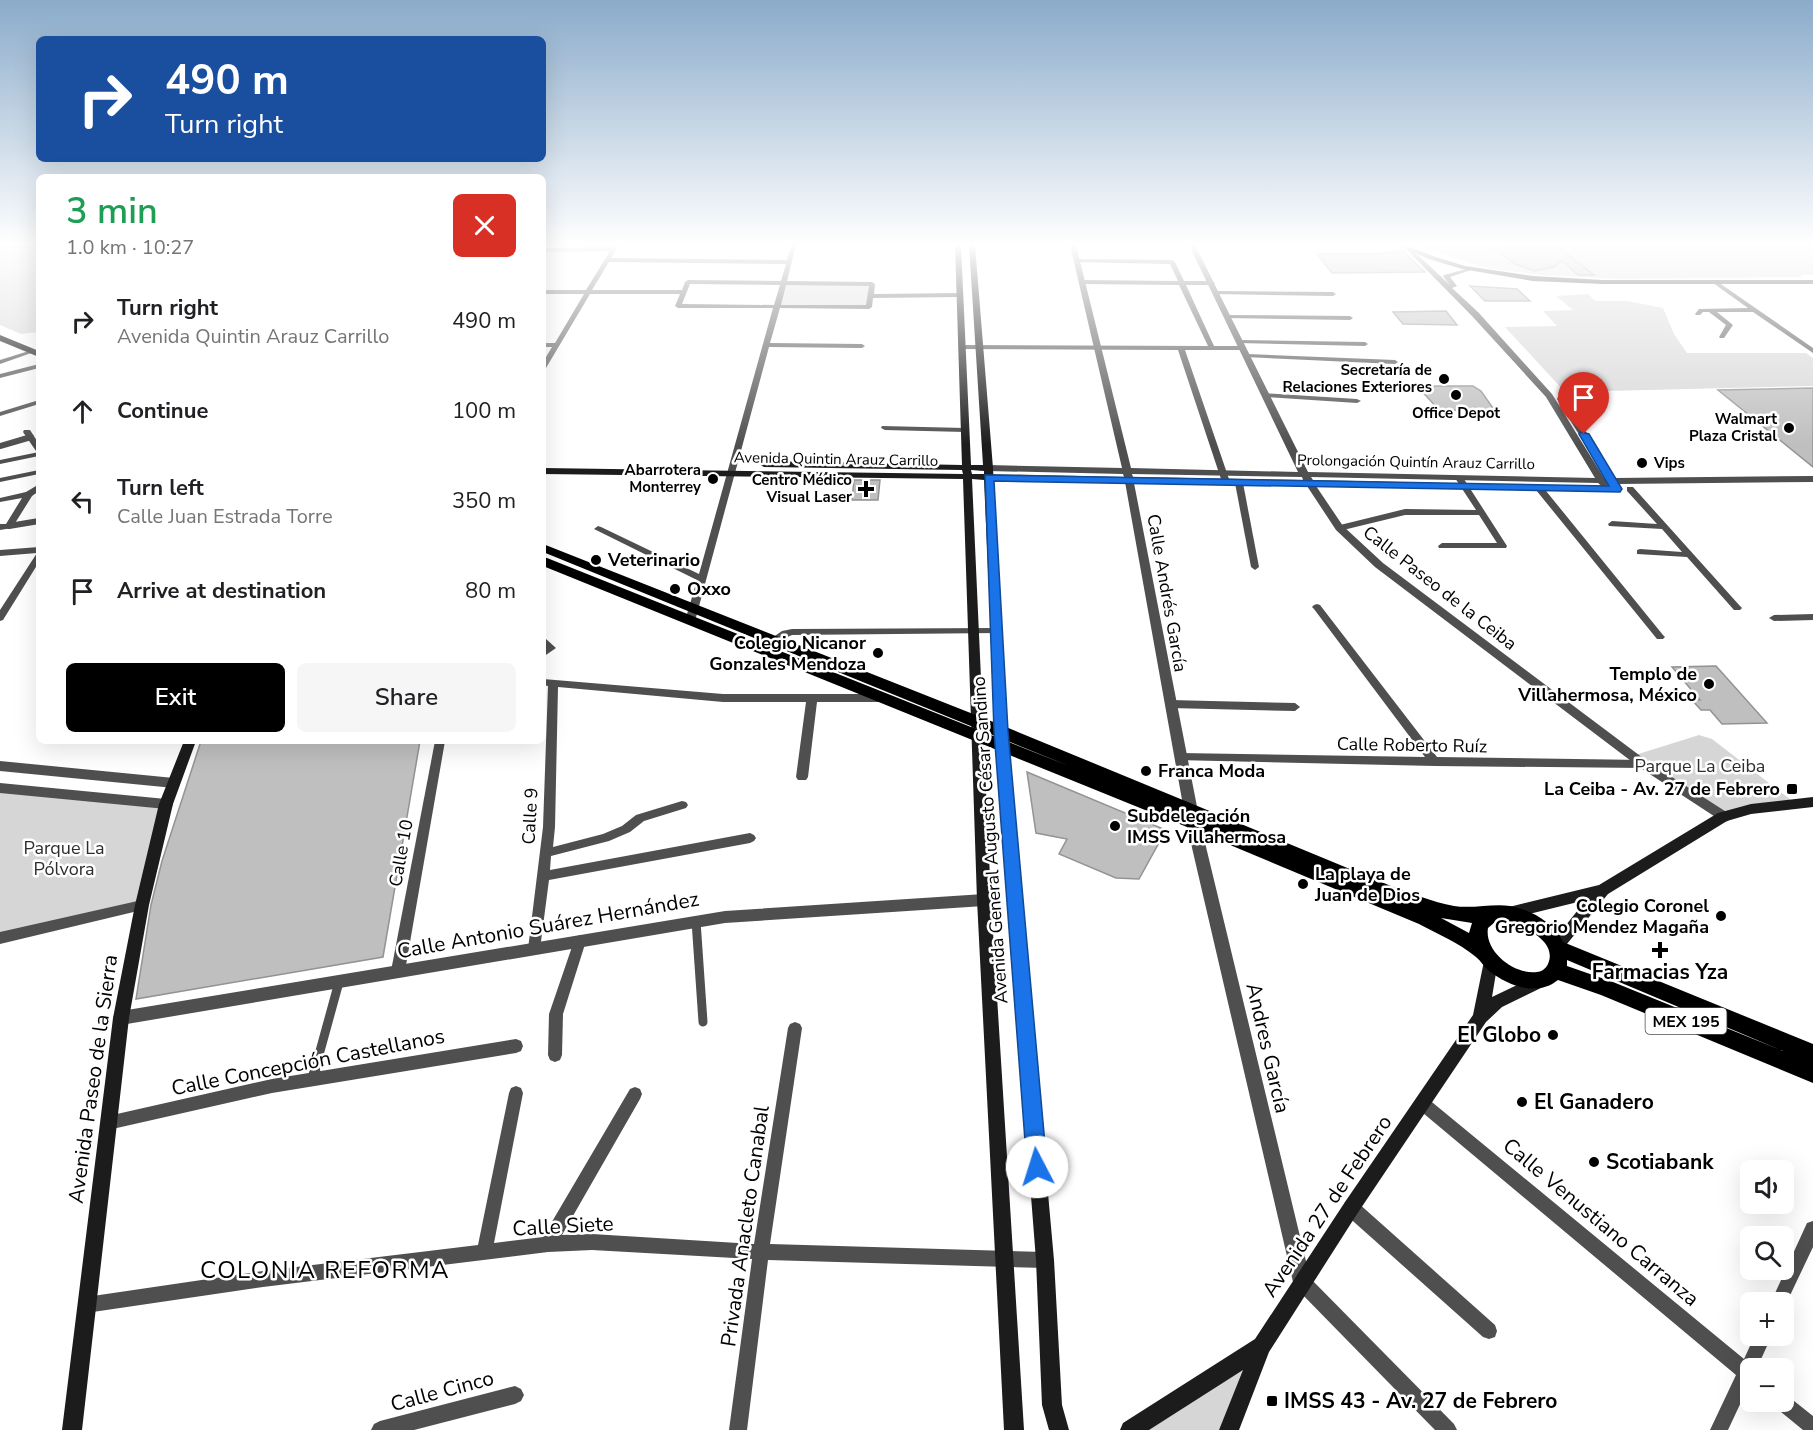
<!DOCTYPE html>
<html lang="en">
<head>
<meta charset="utf-8">
<style>
	body { margin:0; font-family:"Nunito Sans",sans-serif; background:#f6f6f6; color:#202124; height:100vh; display:flex; flex-direction:column; font-size:22px; white-space:nowrap }
	* { box-sizing:border-box; margin:0 }
	p { font-size:20px; color:#757577 }
	.icon { flex:none; width:33px; height:33px; fill:none; stroke:currentColor; stroke-width:2; stroke-linecap:round; stroke-linejoin:round }
	.map { position:relative; flex:1; overflow:hidden }
	.panel { position:absolute; left:36px; top:174px; width:510px; height:570px; display:flex; flex-direction:column; background:#fff; border-radius:9px; box-shadow:0 6px 24px #0002 }
	.panel>* { flex:none }
	.banner { position:absolute; left:36px; top:36px; width:510px; height:126px; border-radius:9px; box-shadow:0 6px 24px #0002; background:#1a4fa0; color:#fff; overflow:hidden }
	.tools { position:absolute; left:1740px; top:1160px; display:grid; gap:12px }
	.tools a { display:grid; place-items:center; width:54px; height:54px; border-radius:9px; background:#fff; box-shadow:0 6px 24px #0002; font-size:30px }
	.pin { position:absolute; display:grid; place-items:center; width:51px; height:51px; color:#fff; margin:-62px -26px; border-radius:50% 50% 50% 0; rotate:-45deg; box-shadow:0 0 6px #0007 }
	.pin .icon { rotate:45deg }
	.me { position:absolute; width:66px; margin:-33px; rotate:355deg; stroke-linejoin:round; filter:drop-shadow(0 0 4px #0008) }
	.turn { display:flex; align-items:center; gap:21px; height:126px; padding:0 30px; font-size:27px }
	.turn .icon { width:78px; height:78px; stroke-width:2.5 }
	.turn b { display:block; font-size:42px; line-height:51px }
	.round { display:grid; place-items:center; flex:none; width:63px; height:63px; border-radius:9px; background:#f6f6f6 }
	.headline { display:flex; align-items:center; justify-content:space-between; height:102px; padding:0 30px }
	h1 { font-size:36px; font-weight:600; line-height:45px; color:#1e9e55 }
	.primary-button { display:flex; gap:12px; margin-top:auto; padding:12px 30px }
	.primary-button a { flex:1; height:69px; border-radius:9px; background:#000; color:#fff; font-size:24px; font-weight:600; line-height:69px; text-align:center }
	.primary-button a+a { background:#f6f6f6; color:#202124 }
	ul { padding:0; list-style:none }
	li { display:flex; align-items:center; gap:18px; height:90px; padding:0 30px }
	li div { flex:1 }
	li b { display:block; font-size:22px }
	li em { font-style:normal }
	.map>svg:first-child { display:block }
	.green { fill:#d6d6d6 }
	.building { fill:#bfbfbf; stroke:#939393; stroke-width:1.5 }
	.lines { fill:none; stroke-linecap:round; stroke-linejoin:round }
	.pedestrian-far2 { stroke:#4f4f4f; stroke-width:6 }
	.pedestrian-far1 { stroke:#4f4f4f; stroke-width:9 }
	.pedestrian { stroke:#4f4f4f; stroke-width:11 }
	.minor { fill:#4f4f4f; fill-rule:evenodd }
	.tertiary { fill:#4f4f4f; fill-rule:evenodd }
	.secondary { fill:#1c1c1c; fill-rule:evenodd }
	.primary { fill:#000; fill-rule:evenodd }
	.route { fill:#1a73e8; stroke:#114b97; stroke-width:1.5 }
	.poi-dot { fill:#000; stroke:#fff; stroke-width:2 }
	.labels { text-anchor:middle; stroke-width:5; stroke-linejoin:round; paint-order:stroke }
	.far-poi-label { font-size:15px; font-weight:bold; fill:#000; stroke:#fff; text-anchor:end }
	.far-street-label { font-size:15px; fill:#000; stroke:#fff }
	.shield { fill:#fff; stroke:#4c4c4c; stroke-width:1.5 }
	.shield-label { font-size:16px; font-weight:bold; fill:#000 }
	.poi-label { font-size:18px; font-weight:bold; fill:#000; stroke:#fff; text-anchor:start }
	.street-label { font-size:18px; fill:#000; stroke:#fff }
	.park-label { font-size:18px; fill:#2d2d2d; stroke:#fff }
	.near-street-label { font-size:21px; fill:#000; stroke:#fff }
	.near-poi-label { font-size:21px; font-weight:bold; fill:#000; stroke:#fff; text-anchor:start }
	.near-neighbourhood-label { font-size:24px; letter-spacing:1.5px; fill:#000; stroke:#fff }
</style>
</head>
<body>
<div class="map">
<svg width="1813" height="1430" viewBox="0 0 1813 1430">
	<rect width="100%" height="100%" fill="#fff"/>
	<g class="green">
		<path d="M0 245H39V332L21 334 0 325Z"/>
		<path d="M1413 245H1813V275H1800L1803 277 1621 279 1541 275 1488 268Z"/>
		<path d="M783 284H872L869 307 776 306Z"/>
		<path d="M1588 294 1595 301H1628L1663 308 1674 334 1687 353H1806L1813 358V386L1565 392 1505 327 1557 326 1543 311 1573 310 1556 296Z"/>
		<path d="M1699 735 1712 739 1795 803 1723 817 1632 756Z"/>
		<path d="M0 788 166 804 142 905 0 937Z"/>
		<path d="M1262 1346 1229 1430H1130Z"/>
	</g>
	<g class="building">
		<path d="M1512 247H1558L1594 275H1578L1562 261 1554 267 1535 271 1515 264 1495 249Z"/>
		<path d="M1402 250 1425 272 1332 273 1317 254H1377Z"/>
		<path d="M1470 286 1517 289 1530 301H1485Z"/>
		<path d="M1446 311 1457 325 1403 324 1393 312Z"/>
		<path d="M1417 386H1473L1481 391 1495 411 1439 410Z"/>
		<path d="M1813 388V467L1718 390Z"/>
		<path d="M854 480H880L878 500H852Z"/>
		<path d="M1716 666 1767 723 1722 724 1710 710H1701L1692 700H1700L1672 667Z"/>
		<path d="M201 741H420L383 957 136 999 151 905 162 861Z"/>
		<path d="M1027 772 1166 830 1139 879 1116 878 1059 854 1067 839 1036 833Z"/>
	</g>
	<g class="lines">
		<g class="pedestrian-far2">
			<path d="M0 446 31 437"/>
			<path d="M9 526 39 521"/>
		</g>
		<g class="pedestrian-far1">
			<path d="M696 921 703 1022"/>
			<path d="M314 1073 339 982"/>
		</g>
		<path class="pedestrian" d="M313 1078 315 1072"/>
		<g class="minor">
			<path d="M614 245H619L611 258 787 260 791 245H796L787 281 872 282 875 284 874 294 960 293 963 295 960 297 873 298 872 307 869 309 780 308 770 343 862 344 865 346 862 348 769 347 695 621 690 624 685 621 697 580 594 529 598 526 601 527 699 574 773 308H678L675 306 680 294H590L546 368 543 370V362L552 347H543V343H555L584 294H543V290H586L610 251 543 252V248L612 247ZM609 262 786 264 781 281 688 280 685 282 682 290H592ZM690 284 780 285 774 305 682 304ZM786 285 869 286 866 305H781Z"/>
			<path d="M1077 259 1172 260 1175 262 1184 281H1212L1215 283 1212 285H1186L1214 346H1243L1246 348 1243 350H1185L1230 482 1229 484H1223L1222 482 1178 350 961 349 958 347 961 345 1208 346 1179 285 1082 284 1079 282 1082 280 1178 281 1170 264 1075 262 1074 261Z"/>
			<path d="M1715 280 1813 348V353L1753 312H1717L1733 325 1724 338H1720L1719 337 1726 325 1709 312H1703L1700 315H1696L1695 314 1699 309 1748 308 1713 283 1712 282Z"/>
			<path d="M1217 291 1333 292 1336 294 1333 296 1215 294 1214 293Z"/>
			<path d="M1227 315 1350 316 1353 318 1350 320 1225 318V316Z"/>
			<path d="M1240 340 1365 342 1368 344 1365 346 1238 343V341Z"/>
			<path d="M32 350 37 351 0 364V360Z"/>
			<path d="M1247 354 1395 360 1398 362 1395 364 1245 357V355Z"/>
			<path d="M39 364V368L0 378V374Z"/>
			<path d="M1262 393 1357 399 1361 401 1357 403 1265 397H1262Z"/>
			<path d="M39 400V404L0 416V412Z"/>
			<path d="M882 426 965 428 969 430 965 432 885 430 881 428Z"/>
			<path d="M24 430H30L39 444V451H36L23 432Z"/>
			<path d="M39 452V456L0 464V460Z"/>
			<path d="M39 470V474L0 482V478Z"/>
			<path d="M1456 476H1462L1507 546 1506 548H1439L1438 546 1442 543H1497L1479 515H1405L1339 531 1335 528 1336 526 1405 509 1476 510 1455 478Z"/>
			<path d="M1236 481H1239L1243 483 1259 567 1255 570 1251 567 1235 483Z"/>
			<path d="M36 486H39V491L32 496 12 528 0 530V524H6L22 498 0 502V498L26 492Z"/>
			<path d="M1536 486H1542L1663 635 1665 637 1663 639H1657L1536 490Z"/>
			<path d="M1627 487H1633L1740 606 1742 608 1740 610H1734L1687 557 1637 554V550L1640 549 1682 552 1662 529 1609 526 1608 524 1612 521 1657 524 1627 491Z"/>
			<path d="M39 547V562L3 620 0 621V610L37 553 0 556V550Z"/>
			<path d="M1317 604 1320 605 1437 757 1643 760 1647 761 1649 764 1647 767 1643 768 1435 766 1176 760 1175 757 1176 754 1180 753 1425 757 1314 609 1312 607 1314 605Z"/>
			<path d="M1813 614V620L1774 621 1769 618 1774 615Z"/>
			<path d="M996 628 999 629 1001 631 999 633 792 635 774 643 769 640 782 631 792 629Z"/>
			<path d="M543 638 546 639 556 648 543 657V649L545 648 543 646Z"/>
			<path d="M543 679 723 694H880L885 698 880 702H817L808 777 806 780H798L796 777 806 702H723L558 687 555 827 553 847 603 834 622 826 636 815 682 801 686 802 688 805 686 808 644 821 630 832 609 841 551 856 550 870 750 833 754 835 756 838 754 841 750 843 549 880 540 949 539 953 534 955 529 953 528 949 543 827 548 686 543 685Z"/>
			<path d="M1170 700 1295 703 1300 707 1295 711 1170 708 1165 704Z"/>
			<path d="M435 741H445L405 971 403 975 398 977 393 975 391 971Z"/>
			<path d="M142 900 146 901 148 905 146 909 142 910 0 944V932Z"/>
			<path d="M580 935 585 937 586 941 563 1014 562 1055 560 1060 555 1062 550 1060 548 1055 549 1014 574 941 575 937Z"/>
			<path d="M795 1022 800 1024 802 1028 770 1244 1045 1252 1051 1254 1053 1260 1051 1266 1045 1268 768 1260 747 1430H729L752 1259 592 1250 548 1252 263 1287 86 1313 80 1311 78 1305 80 1299 86 1297 263 1271 478 1245 509 1093 511 1088 516 1086 521 1088 523 1093 494 1243 543 1237 630 1089 635 1087 640 1089 642 1094 640 1099 562 1235 592 1234 754 1244 788 1028 790 1024Z"/>
			<path d="M516 1039 521 1041 523 1046 521 1051 516 1053 272 1093 108 1130 103 1128 101 1123 103 1118 108 1116 272 1079Z"/>
			<path d="M1422 1096 1427 1098 1744 1359 1755 1335H1772L1757 1368H1750V1383L1728 1430H1710L1736 1375 1417 1108 1415 1103 1417 1098Z"/>
			<path d="M1351 1200 1357 1202 1495 1325 1497 1331 1495 1337 1489 1339 1483 1337 1345 1214 1343 1208 1345 1202Z"/>
			<path d="M1813 1221V1247L1784 1308V1302H1771L1807 1223Z"/>
			<path d="M1302 1274 1308 1276 1454 1424 1457 1430H1435L1296 1288 1294 1282 1296 1276Z"/>
			<path d="M515 1386 521 1389 524 1395 521 1401 515 1404 414 1430H371L374 1424 380 1421Z"/>
			<path d="M1784 1393 1813 1416V1430H1803L1775 1407 1772 1401H1784Z"/>
		</g>
		<g class="tertiary">
			<path d="M1070 245H1076L1131 468 1298 472 1189 245H1195L1308 472 1595 478 1546 397 1472 316 1407 250 1406 249 1409 247 1450 285 1443 276 1444 275 1474 267V269L1450 277 1457 286 1452 288 1478 312 1552 394 1604 478H1606L1557 399 1558 397H1564L1615 478 1813 476V482L1619 484 1618 487 1615 488 1610 484 1604 488 1598 483 1311 477 1313 480 1566 486 1568 488 1563 491 1316 486 1343 526 1383 563 1647 761 1728 813 1730 817 1728 821 1723 822 1639 767 1375 567 1336 530 1307 486 1134 483 1200 822 1311 1282 1309 1289 1302 1291 1295 1289 1293 1282 1186 822 1125 482 988 480 983 477 988 474 1124 477 1123 474 988 471 983 468 988 465 1122 468ZM1132 474 1302 477 1303 480 1133 477Z"/>
			<path d="M0 761 174 778 179 780 180 783 179 786 174 788 0 771Z"/>
			<path d="M0 783 166 799 171 800 173 804 171 808 166 809 0 793Z"/>
			<path d="M984 894 989 896 991 900 989 904 984 906 725 923 121 1025 115 1023 113 1018 115 1013 121 1011 725 911Z"/>
		</g>
		<g class="secondary">
			<path d="M955 245H961L971 465H983L969 245H975L993 468 1008 747 1054 1260 1062 1405 1069 1430H1049L1042 1405 1036 1260 996 747 984 480 972 479 991 900 1024 1430H1004L977 900 963 479 543 474V468L963 474 962 470 764 467 759 464 764 461 962 465ZM971 470 984 471V474H972Z"/>
			<path d="M1396 245H1404L1433 256 1465 266 1533 276 1603 280H1813V284H1603L1533 281 1462 269 1429 259Z"/>
			<path d="M184 741H196L173 804 149 905 129 1018 82 1430H62L113 1018 135 905 159 804Z"/>
			<path d="M1813 797V807L1751 814 1727 821 1608 894 1562 950 1557 951 1552 950 1550 945 1586 900 1509 919 1504 917 1502 913 1504 909 1509 907 1599 885 1718 813 1751 804Z"/>
			<path d="M1491 954 1496 956 1498 961 1492 997 1538 975 1543 977 1546 982 1543 987 1502 1007 1486 1022 1357 1214 1269 1352 1239 1430H1219L1243 1370 1149 1430H1120L1123 1423 1255 1339 1345 1202 1473 1015 1484 961 1486 956Z"/>
		</g>
		<g class="primary">
			<path d="M0 335 39 351V357L0 341Z"/>
			<path d="M543 544 1006 727 1391 886C1412 893 1432 902 1454 906 1473 909 1494 903 1510 906 1531 910 1553 922 1563 942L1813 1044V1083L1601 995 1558 980C1537 997 1509 986 1489 971 1484 967 1481 961 1476 957 1459 943 1438 934 1419 924L1187 827 543 566V557L547 558 1069 766 543 552ZM1441 918 1472 923 1469 933ZM1508 921C1524 927 1558 941 1548 964 1546 968 1542 972 1537 972 1514 975 1484 951 1488 928L1495 922ZM1567 960 1783 1051 1613 982 1567 966Z"/>
		</g>
	</g>
	<linearGradient id="sky" x2="0" y2="1"><stop stop-color="#8aabca"/><stop offset="0.55" stop-color="#fff"/><stop offset="1" stop-color="#fff" stop-opacity="0"/></linearGradient>
	<rect width="1813" height="445" fill="url(#sky)"/>
	<path class="route" d="M1581 432 1589 434 1622 489 1620 492 994 481 1008 731 1047 1167 1044 1174 1037 1177 1030 1174 1027 1167 994 731 985 475 1609 486 1579 434Z"/>
	<g class="poi-dot">
		<circle cx="1444" cy="379" r="6"/>
		<circle cx="1456" cy="395" r="6"/>
		<circle cx="1789" cy="428" r="6"/>
		<circle cx="1642" cy="463" r="6"/>
		<circle cx="713" cy="479" r="6"/>
		<path d="M863 480h6v6h6v6h-6v6h-6v-6h-6v-6h6z"/>
		<circle cx="596" cy="560" r="6"/>
		<circle cx="675" cy="589" r="6"/>
		<circle cx="878" cy="653" r="6"/>
		<circle cx="1709" cy="684" r="6"/>
		<circle cx="1146" cy="771" r="6"/>
		<rect x="1786" y="783" width="12" height="12" rx="3"/>
		<circle cx="1115" cy="826" r="6"/>
		<circle cx="1303" cy="884" r="6"/>
		<circle cx="1721" cy="916" r="6"/>
		<path d="M1657 941h6v6h6v6h-6v6h-6v-6h-6v-6h6z"/>
		<circle cx="1553" cy="1035" r="6"/>
		<circle cx="1522" cy="1102" r="6"/>
		<circle cx="1594" cy="1162" r="6"/>
		<rect x="1266" y="1395" width="12" height="12" rx="3"/>
	</g>
	<g class="labels">
		<g class="far-poi-label">
			<text x="1432" y="375">Secretaría de<tspan x="1432" dy="17">Relaciones Exteriores</tspan></text>
			<text x="1456" y="418" text-anchor="middle">Office Depot</text>
			<text x="1777" y="424">Walmart<tspan x="1777" dy="17">Plaza Cristal</tspan></text>
			<text x="1654" y="468" text-anchor="start">Vips</text>
			<text x="701" y="475">Abarrotera<tspan x="701" dy="17">Monterrey</tspan></text>
			<text x="852" y="485">Centro Médico<tspan x="852" dy="17">Visual Laser</tspan></text>
		</g>
		<g class="far-street-label">
			<text transform="translate(836 459) rotate(1)" y="5">Avenida Quintin Arauz Carrillo</text>
			<text transform="translate(1416 462) rotate(1)" y="5">Prolongación Quintín Arauz Carrillo</text>
		</g>
		<rect class="shield" x="1645.5" y="1008" width="81" height="26" rx="4.5"/>
		<g class="shield-label">
			<text x="1686" y="1027">MEX 195</text>
		</g>
		<g class="poi-label">
			<text x="608" y="566">Veterinario</text>
			<text x="687" y="595">Oxxo</text>
			<text x="866" y="649" text-anchor="end">Colegio Nicanor<tspan x="866" dy="21">Gonzales Mendoza</tspan></text>
			<text x="1697" y="680" text-anchor="end">Templo de<tspan x="1697" dy="21">Villahermosa, México</tspan></text>
			<text x="1158" y="777">Franca Moda</text>
			<text x="1780" y="795" text-anchor="end">La Ceiba - Av. 27 de Febrero</text>
			<text x="1127" y="822">Subdelegación<tspan x="1127" dy="21">IMSS Villahermosa</tspan></text>
			<text x="1315" y="880">La playa de<tspan x="1315" dy="21">Juan de Dios</tspan></text>
			<text x="1709" y="912" text-anchor="end">Colegio Coronel<tspan x="1709" dy="21">Gregorio Mendez Magaña</tspan></text>
		</g>
		<g class="street-label">
			<text transform="translate(1440 588) rotate(38)" y="6">Calle Paseo de la Ceiba</text>
			<text transform="translate(1167 593) rotate(80)" y="6">Calle Andrés García</text>
			<text transform="translate(1412 745) rotate(1)" y="6">Calle Roberto Ruíz</text>
			<text transform="translate(530 816) rotate(-87)" y="6">Calle 9</text>
			<text transform="translate(990 840) rotate(-94)" y="6">Avenida General Augusto César Sandino</text>
			<text transform="translate(401 853) rotate(-80)" y="6">Calle 10</text>
		</g>
		<g class="park-label">
			<text x="1700" y="772">Parque La Ceiba</text>
			<text x="64" y="854">Parque La<tspan x="64" dy="21">Pólvora</tspan></text>
		</g>
		<g class="near-street-label">
			<text transform="translate(548 925) rotate(-10)" y="7">Calle Antonio Suárez Hernández</text>
			<text transform="translate(1268 1048) rotate(77)" y="7">Andres García</text>
			<text transform="translate(308 1062) rotate(-11)" y="7">Calle Concepción Castellanos</text>
			<text transform="translate(93 1079) rotate(-82)" y="7">Avenida Paseo de la Sierra</text>
			<text transform="translate(1327 1206) rotate(-56)" y="7">Avenida 27 de Febrero</text>
			<text transform="translate(1601 1222) rotate(40)" y="7">Calle Venustiano Carranza</text>
			<text transform="translate(563 1226) rotate(-3)" y="7">Calle Siete</text>
			<text transform="translate(745 1226) rotate(-82)" y="7">Privada Anacleto Canabal</text>
			<text transform="translate(442 1391) rotate(-15)" y="7">Calle Cinco</text>
		</g>
		<g class="near-poi-label">
			<text x="1660" y="979" text-anchor="middle">Farmacias Yza</text>
			<text x="1541" y="1042" text-anchor="end">El Globo</text>
			<text x="1534" y="1109">El Ganadero</text>
			<text x="1606" y="1169">Scotiabank</text>
			<text x="1284" y="1408">IMSS 43 - Av. 27 de Febrero</text>
		</g>
		<g class="near-neighbourhood-label">
			<text x="325" y="1278">COLONIA REFORMA</text>
		</g>
	</g>
</svg>
<div class="tools">
<a><svg class="icon" aria-label="sound" viewBox="0 0 24 24"><path d="M4 9h4l5-4v14l-5-4H4zM17 9q2 3 0 6"/></svg></a>
<a><svg class="icon" aria-label="search" viewBox="0 0 24 24"><circle cx="10" cy="10" r="6"/><path d="M15 15l6 6"/></svg></a>
<a>+</a>
<a>−</a>
</div>
<div class="pin" style="left:1584px;top:434px;background:#d93025"><svg class="icon" aria-label="arrive" viewBox="0 0 24 24"><path d="M6 21V4h12l-3 4 3 4H6"/></svg></div>
<svg class="me" style="left:1037px;top:1167px" viewBox="-20 -20 40 40"><circle r="19" fill="#fff"/><path d="M0-13L10 11 0 6-10 11z" fill="#1a73e8"/></svg>
<div class="banner">
<div class="turn"><svg class="icon" aria-label="right" viewBox="0 0 24 24"><path d="M7 20v-9h11M14 6l5 5-5 5"/></svg><div><b>490 m</b>Turn right</div></div>
</div>
<section class="panel">
<div class="headline"><div><h1>3 min</h1><p>1.0 km · 10:27</p></div><a class="round" style="background:#d93025;color:#fff"><svg class="icon" aria-label="close" viewBox="0 0 24 24"><path d="M6 6l12 12M18 6L6 18"/></svg></a></div>
<ul>
<li><svg class="icon" aria-label="right" viewBox="0 0 24 24"><path d="M7 20v-9h11M14 6l5 5-5 5"/></svg><div><b>Turn right</b><p>Avenida Quintin Arauz Carrillo</p></div><em>490 m</em></li>
<li><svg class="icon" aria-label="ahead" viewBox="0 0 24 24"><path d="M12 20V5M6 11l6-6 6 6"/></svg><div><b>Continue</b></div><em>100 m</em></li>
<li><svg class="icon" aria-label="left" viewBox="0 0 24 24"><path d="M17 20v-9H6M10 6l-5 5 5 5"/></svg><div><b>Turn left</b><p>Calle Juan Estrada Torre</p></div><em>350 m</em></li>
<li><svg class="icon" aria-label="arrive" viewBox="0 0 24 24"><path d="M6 21V4h12l-3 4 3 4H6"/></svg><div><b>Arrive at destination</b></div><em>80 m</em></li>
</ul>
<div class="primary-button"><a>Exit</a><a>Share</a></div>
</section>
</div>
</body>
</html>
